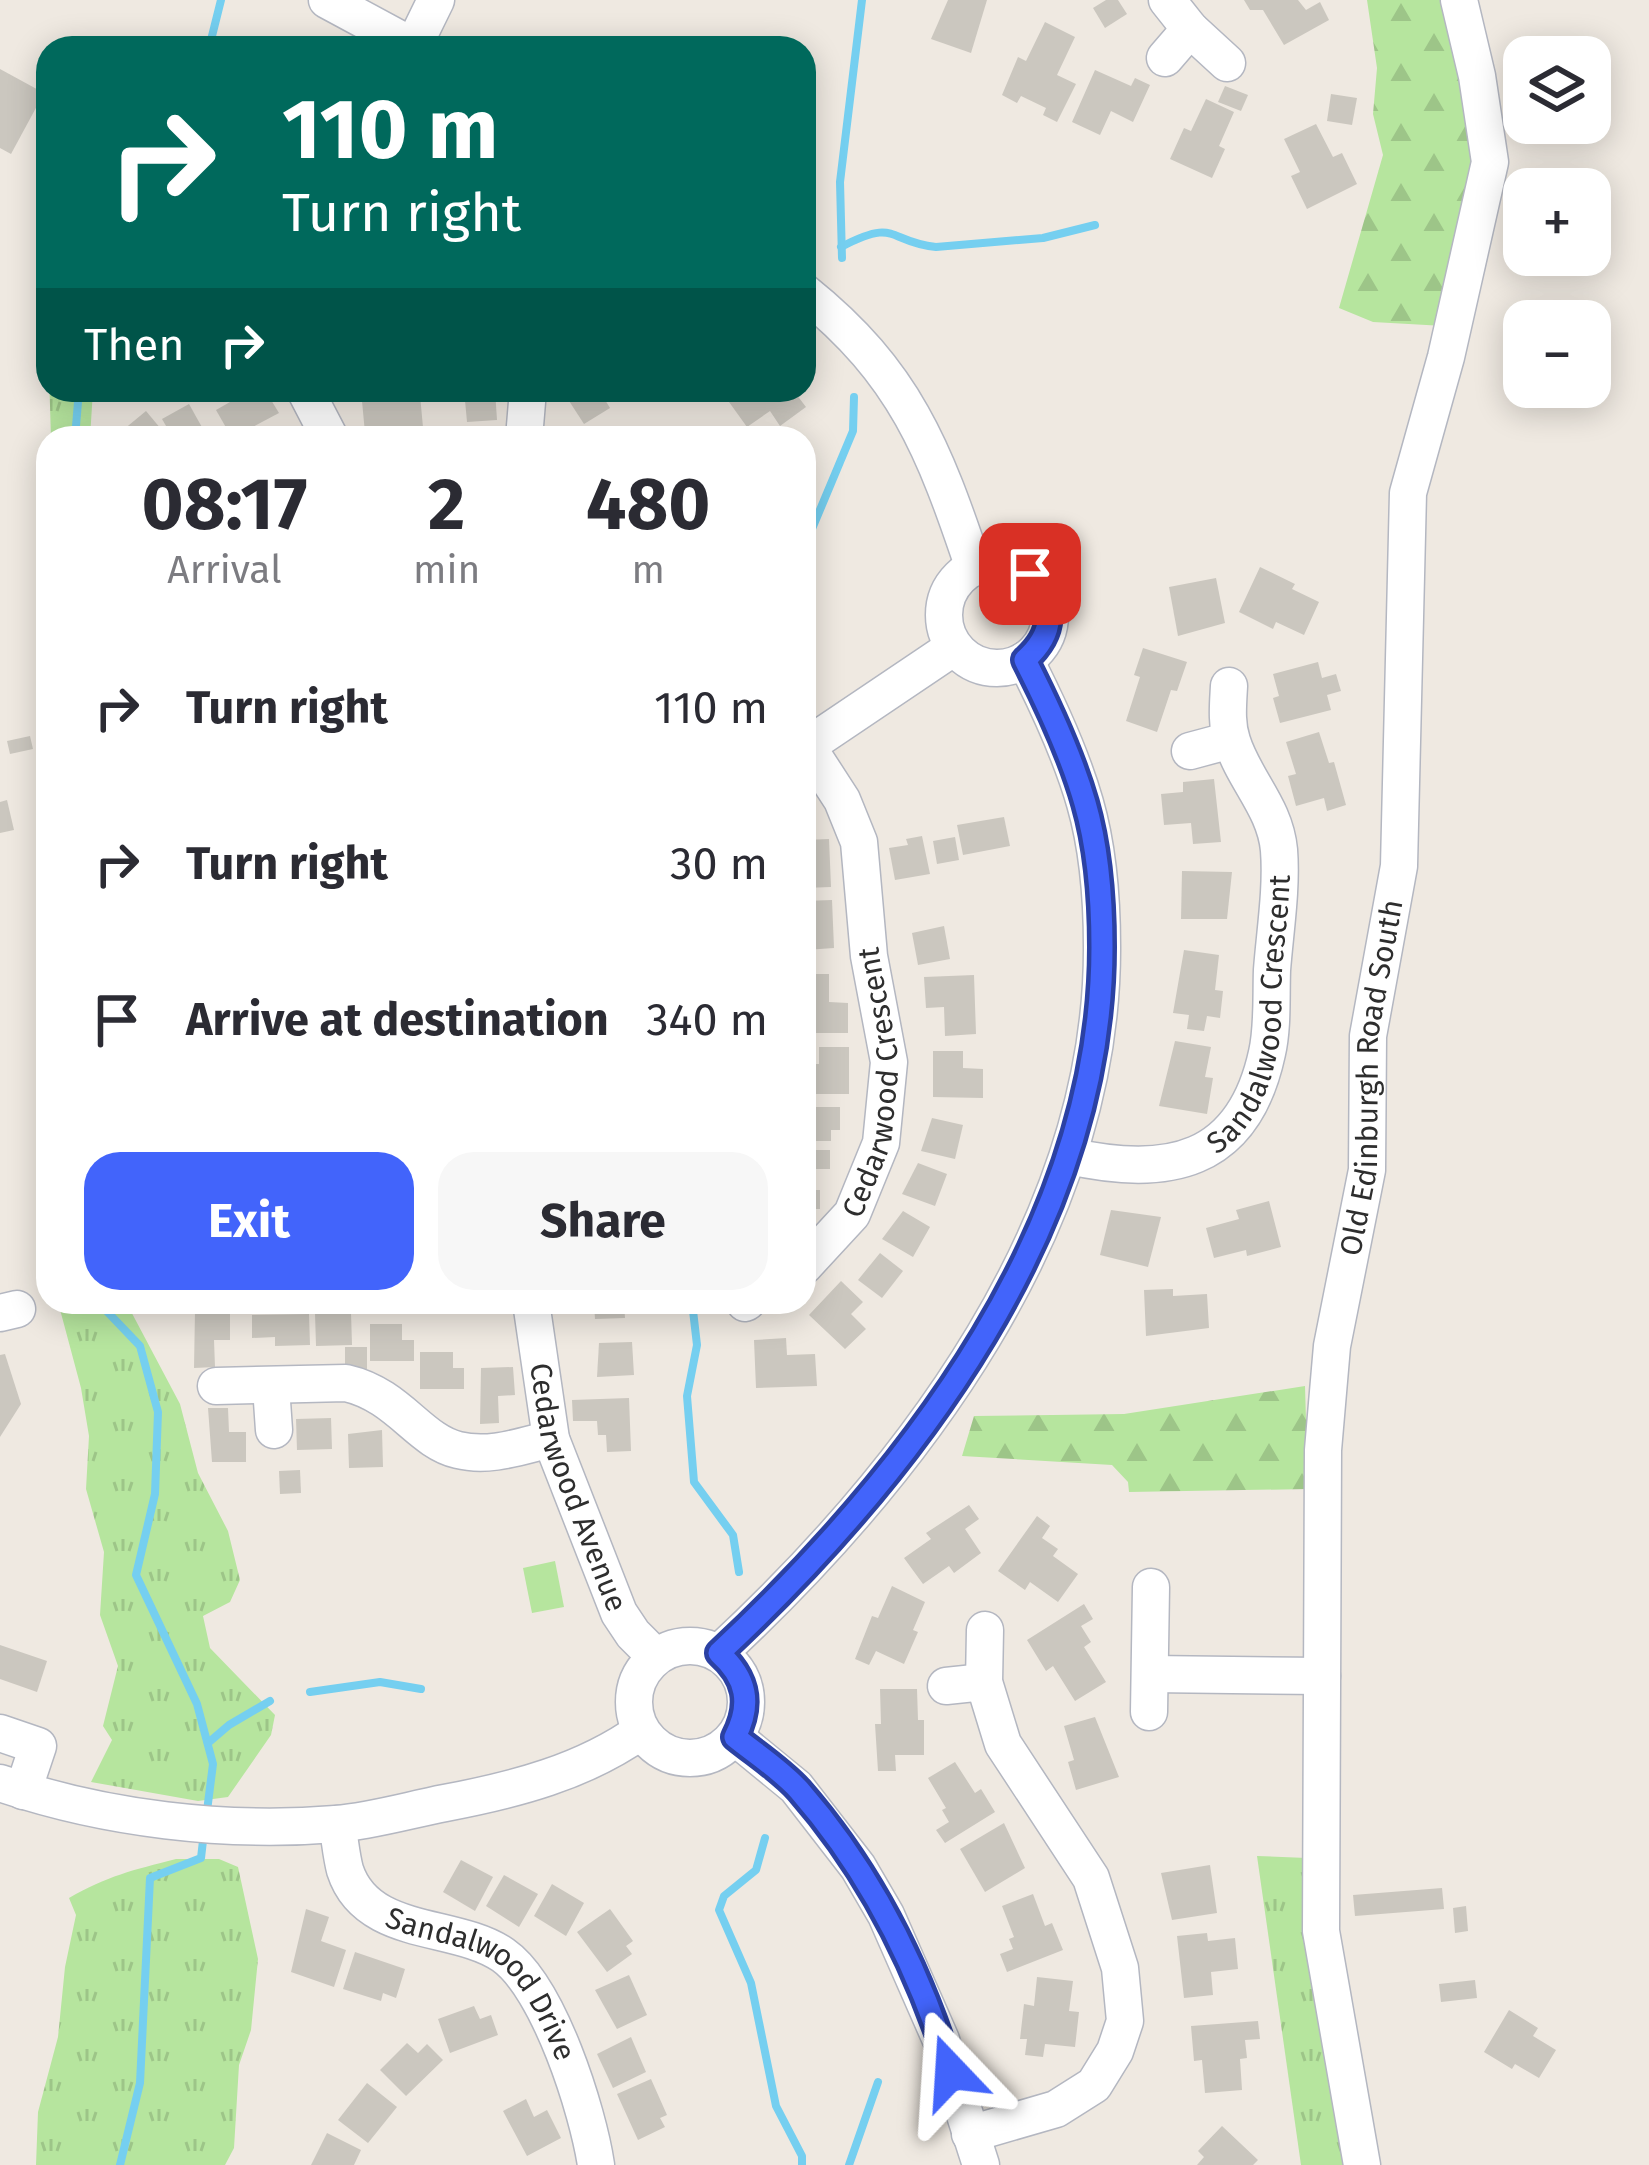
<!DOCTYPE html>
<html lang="en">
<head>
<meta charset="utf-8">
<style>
	body { margin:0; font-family:"Fira Sans",sans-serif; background:#f7f7f7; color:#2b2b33; height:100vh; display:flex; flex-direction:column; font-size:45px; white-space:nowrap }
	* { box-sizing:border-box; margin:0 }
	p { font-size:39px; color:#7c7c81 }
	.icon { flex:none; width:66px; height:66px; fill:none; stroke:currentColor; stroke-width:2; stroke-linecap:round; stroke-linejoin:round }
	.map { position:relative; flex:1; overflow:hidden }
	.panel { position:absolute; left:36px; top:426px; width:780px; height:888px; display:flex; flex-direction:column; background:#fff; border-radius:36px; box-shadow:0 6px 30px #0003 }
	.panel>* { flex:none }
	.top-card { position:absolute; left:36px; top:36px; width:780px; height:366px; border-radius:36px; box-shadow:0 6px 30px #0003; background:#00695c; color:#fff; overflow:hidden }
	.fabs { position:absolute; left:1503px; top:36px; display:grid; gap:24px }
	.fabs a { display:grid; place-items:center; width:108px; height:108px; border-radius:24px; background:#fff; box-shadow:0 6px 30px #0003; font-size:60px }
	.pin { position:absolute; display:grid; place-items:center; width:102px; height:102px; color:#fff; margin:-51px; border-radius:24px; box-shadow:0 6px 18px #0006 }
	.me { position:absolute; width:132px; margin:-66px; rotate:340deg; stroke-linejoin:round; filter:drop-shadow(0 0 9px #0008) }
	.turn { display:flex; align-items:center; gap:42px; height:252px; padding:0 48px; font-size:54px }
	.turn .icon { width:156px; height:156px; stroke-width:2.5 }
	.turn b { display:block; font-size:84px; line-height:102px }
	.then { display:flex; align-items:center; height:114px; padding:0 48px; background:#0003; gap:24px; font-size:45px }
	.eta { display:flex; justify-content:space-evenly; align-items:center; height:204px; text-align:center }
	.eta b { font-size:72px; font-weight:700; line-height:84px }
	.primary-button { display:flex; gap:24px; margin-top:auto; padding:24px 48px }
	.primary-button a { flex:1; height:138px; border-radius:36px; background:#4264fb; color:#fff; font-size:48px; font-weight:700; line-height:138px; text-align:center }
	.primary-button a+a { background:#f7f7f7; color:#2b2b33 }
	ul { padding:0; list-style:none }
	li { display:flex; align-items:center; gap:36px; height:156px; padding:0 48px }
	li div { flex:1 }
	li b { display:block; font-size:45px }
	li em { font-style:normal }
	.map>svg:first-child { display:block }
	.grass { fill:url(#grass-tufts) }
	.forest { fill:url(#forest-firs) }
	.park { fill:#b6e59e }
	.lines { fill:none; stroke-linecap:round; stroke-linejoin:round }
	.stream { stroke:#75cff0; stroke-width:8 }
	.building { fill:#cbc7bf }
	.minor-casing { stroke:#b4b7c1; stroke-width:39 }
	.minor { stroke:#fff; stroke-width:36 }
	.route-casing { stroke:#2b41a3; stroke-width:30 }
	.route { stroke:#4264fb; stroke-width:21 }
	.labels { text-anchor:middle; stroke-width:10; stroke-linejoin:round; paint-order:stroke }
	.street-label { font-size:30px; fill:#2e2e2e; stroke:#fff }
</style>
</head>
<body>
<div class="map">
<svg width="1649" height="2165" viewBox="0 0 1649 2165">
	<defs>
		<pattern id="grass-tufts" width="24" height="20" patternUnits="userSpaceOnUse" patternTransform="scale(3)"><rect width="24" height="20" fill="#b6e59e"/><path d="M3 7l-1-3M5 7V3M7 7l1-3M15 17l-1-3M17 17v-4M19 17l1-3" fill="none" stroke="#9dc588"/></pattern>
		<pattern id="forest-firs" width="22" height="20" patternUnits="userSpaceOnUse" patternTransform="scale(3)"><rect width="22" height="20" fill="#b6e59e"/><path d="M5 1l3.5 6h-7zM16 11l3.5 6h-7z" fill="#9dc588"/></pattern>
	</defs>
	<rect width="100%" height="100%" fill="#efe9e1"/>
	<g class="grass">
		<path d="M48 342V390H93L90 438H51Z"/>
		<path d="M58 1302H126L180 1404 198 1473 228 1531 240 1580 230 1602 203 1616 210 1648 275 1715 271 1735 228 1797 198 1801 91 1782 112 1740 103 1726 118 1666 100 1615 104 1552 86 1489 89 1436 81 1388Z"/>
		<path d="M1257 1856 1307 1858 1350 2165H1301Z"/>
		<path d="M176 1859H219L238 1867 258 1959 251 2030 239 2065 234 2148 225 2165H36L38 2112 58 2037 65 1967 76 1915 69 1898C107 1876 133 1870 176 1859Z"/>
	</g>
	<g class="forest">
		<path d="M1367 0H1441L1468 107 1476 167 1444 326 1373 322 1339 308 1383 155 1373 114 1377 68Z"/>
		<path d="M1305 1386 1308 1489 1129 1492 1128 1482 1112 1465 962 1456 974 1416 1124 1414Z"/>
	</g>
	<path class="park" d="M555 1561 564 1607 532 1613 523 1568Z"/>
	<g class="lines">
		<g class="stream">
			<path d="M209 48 221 0"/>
			<path d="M841 247C898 217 887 242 936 247L1043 238 1095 225"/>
			<path d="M842 258 840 182 862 0"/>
			<path d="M75 438 79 390"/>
			<path d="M804 548 853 431 854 397"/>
			<path d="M98 1302 140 1346 158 1412 155 1494 136 1575 197 1704 213 1764 207 1811"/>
			<path d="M692 1302 697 1345 687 1396 694 1482 733 1535 739 1572"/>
			<path d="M310 1692 380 1682 421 1689"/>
			<path d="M208 1743 229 1725 270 1701"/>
			<path d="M765 1838 756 1870 724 1896 719 1910 751 1983 776 2106 802 2156V2165"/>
			<path d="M120 2165 140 2083 150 1878 201 1858 204 1832"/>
			<path d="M849 2165 878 2082"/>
		</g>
	</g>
	<g class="building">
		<path d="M948 0H987L971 53 931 39Z"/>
		<path d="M1106 0H1118L1127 14 1105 28 1093 8Z"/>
		<path d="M1244 0H1298L1306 10 1320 2 1329 20 1284 45 1263 10H1250Z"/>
		<path d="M1045 22 1075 37 1057 75 1076 84 1057 122 1043 115 1046 108 1021 96 1017 103 1002 95 1018 57 1026 61Z"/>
		<path d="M0 69 44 93 11 154 0 148Z"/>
		<path d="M1095 70 1131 86 1135 78 1150 85 1133 122 1111 111 1100 135 1072 122Z"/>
		<path d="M1225 86 1248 95 1241 111 1218 102Z"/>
		<path d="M1331 94 1357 98 1352 125 1327 121Z"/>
		<path d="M1206 99 1234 112 1219 146 1225 149 1212 178 1170 159 1184 128 1191 131Z"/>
		<path d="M1316 124 1333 157 1342 153 1357 184 1307 209 1291 176 1300 172 1284 139Z"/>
		<path d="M251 390H265L279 413 232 438 216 410Z"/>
		<path d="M464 390H495L497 420 467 422Z"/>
		<path d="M562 390H599L610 408 584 424Z"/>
		<path d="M746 390H793L806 407 780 426 770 411 747 427 729 402Z"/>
		<path d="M420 395 424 438H392L391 430 365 433 362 401Z"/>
		<path d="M189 404 208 438H173L162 419Z"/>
		<path d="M146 411 161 429 154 438H129L123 430Z"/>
		<path d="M1260 567 1295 584 1292 589 1319 602 1304 635 1276 622 1273 629 1239 612Z"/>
		<path d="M1216 578 1225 623 1178 636 1169 587Z"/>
		<path d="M1143 648 1187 662 1177 691 1171 690 1157 732 1126 721 1140 677 1134 675Z"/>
		<path d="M1318 662 1322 678 1336 674 1341 691 1327 695 1331 710 1280 723 1273 698 1279 696 1273 674Z"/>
		<path d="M1319 732 1329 763 1334 762 1346 805 1327 811 1324 798 1296 806 1288 776 1296 774 1286 742Z"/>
		<path d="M30 736 33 749 10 754 7 741Z"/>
		<path d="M1214 779 1221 842 1193 844 1191 823 1164 825 1161 794 1183 792V782Z"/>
		<path d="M7 800 14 830 0 833V802Z"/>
		<path d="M1004 817 1010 846 963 855 957 825Z"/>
		<path d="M922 836 930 874 895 880 889 848 908 845 906 839Z"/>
		<path d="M955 837 959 860 937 864 933 841Z"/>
		<path d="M829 839 831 887 804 888V840Z"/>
		<path d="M1182 871 1232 872 1227 919H1181Z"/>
		<path d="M832 900 834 948 805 950 804 901Z"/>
		<path d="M944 926 950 959 918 965 912 933Z"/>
		<path d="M1184 950 1219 955 1215 990 1223 991 1220 1018 1207 1016 1204 1031 1187 1029 1189 1015 1173 1013Z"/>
		<path d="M804 974H829V1002L848 1003V1033H804Z"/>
		<path d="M974 975 976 1034 945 1036 944 1007 926 1008 924 977Z"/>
		<path d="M1175 1041 1211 1047 1205 1077 1213 1078 1207 1114 1159 1106Z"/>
		<path d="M819 1047H849V1094H804V1064H819Z"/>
		<path d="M933 1051H963V1068L983 1069V1098L933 1097Z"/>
		<path d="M804 1107H840V1130H831V1141H804Z"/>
		<path d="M932 1118 963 1125 955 1159 921 1151Z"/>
		<path d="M804 1150H830V1169H815V1179H804Z"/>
		<path d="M918 1163 947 1174 935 1206 902 1194Z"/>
		<rect x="804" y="1190" width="16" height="19"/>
		<path d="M1269 1201 1281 1247 1247 1256 1246 1250 1214 1258 1206 1228 1239 1219 1236 1210Z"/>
		<path d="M1111 1210 1161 1217 1148 1267 1100 1255Z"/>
		<path d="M903 1211 930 1227 913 1257 882 1239Z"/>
		<path d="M880 1253 903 1271 882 1298 858 1280Z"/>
		<path d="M841 1281 863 1302 851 1314 866 1329 845 1349 809 1315Z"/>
		<path d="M1173 1289V1296L1207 1294 1209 1328 1146 1336 1144 1290Z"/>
		<path d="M594 1302H624L625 1318 595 1319Z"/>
		<path d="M230 1310V1340H214L215 1367 194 1368 195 1311Z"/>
		<path d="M351 1312 352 1345 316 1346 315 1313Z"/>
		<path d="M309 1314 310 1345 275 1346V1337L252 1338V1315Z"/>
		<path d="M370 1324H402V1340H414V1361H370Z"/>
		<path d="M786 1338 787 1355 815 1354 817 1386 756 1388 754 1340Z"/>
		<path d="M632 1342 634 1375 597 1377 599 1343Z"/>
		<rect x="345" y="1347" width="22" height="22"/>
		<path d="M420 1352H453V1368H464V1389H420Z"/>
		<path d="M5 1354 21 1404 0 1437V1355Z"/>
		<path d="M513 1367 515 1395 498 1396 499 1423 480 1424 481 1368Z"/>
		<path d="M629 1398 631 1451 607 1452 606 1435H598L597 1421H573L572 1400Z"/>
		<path d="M208 1408H228L229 1432H246V1462H212Z"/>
		<path d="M331 1418 332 1449 297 1450 296 1419Z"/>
		<path d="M382 1430 383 1467 349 1468 348 1434Z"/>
		<path d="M300 1470 301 1493 280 1494 279 1471Z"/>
		<path d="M969 1505 979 1519 965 1529 981 1553 954 1573 949 1566 923 1584 904 1558 931 1539 926 1533Z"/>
		<path d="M1037 1516 1050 1526 1042 1538 1058 1549 1053 1556 1078 1574 1058 1602 1030 1582 1025 1590 998 1571Z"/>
		<path d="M892 1586 925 1602 913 1630 918 1632 904 1664 876 1651 869 1665 855 1659 872 1616 878 1618Z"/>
		<path d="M1084 1604 1093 1619 1081 1626 1091 1642 1084 1647 1106 1682 1075 1701 1053 1666 1046 1671 1027 1640Z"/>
		<path d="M0 1645 47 1661 37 1692 0 1679Z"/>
		<path d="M880 1689H917L918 1720H924V1755H895L896 1771H878L875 1724H881Z"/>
		<path d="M1095 1717 1119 1777 1076 1790 1068 1762 1074 1760 1064 1726Z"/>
		<path d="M955 1762 975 1793 981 1789 995 1812 945 1843 936 1830 949 1822 942 1810 946 1808 928 1778Z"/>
		<path d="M1004 1823 1025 1868 985 1892 960 1849Z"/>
		<path d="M461 1860 493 1877 475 1911 443 1892Z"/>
		<path d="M1210 1865 1217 1913 1172 1920 1161 1873Z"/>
		<path d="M504 1875 538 1894 519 1927 486 1906Z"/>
		<path d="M552 1884 584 1903 566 1936 534 1916Z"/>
		<path d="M1442 1888 1444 1909 1355 1916 1353 1895Z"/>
		<path d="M1033 1894 1045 1926 1052 1923 1063 1950 1007 1972 1000 1954 1013 1949 1009 1939 1014 1937 1002 1906Z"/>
		<path d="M1466 1906 1468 1931 1455 1933 1453 1908Z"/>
		<path d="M306 1909 329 1917 321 1941 346 1950 334 1987 291 1972Z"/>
		<path d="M610 1909 633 1941 626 1946 632 1954 607 1972 577 1932Z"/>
		<path d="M1207 1933 1208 1941 1235 1938 1238 1969 1211 1972 1213 1995 1184 1998 1177 1936Z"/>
		<path d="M355 1952 405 1969 396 1998 383 1993 381 2001 343 1989Z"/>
		<path d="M629 1975 647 2015 617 2029 595 1990Z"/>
		<path d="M1037 1977 1073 1981 1069 2011 1079 2012 1075 2047 1045 2044 1043 2057 1025 2055 1027 2039H1020L1024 2004 1034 2006Z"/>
		<path d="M1475 1980 1477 1998 1441 2002 1439 1984Z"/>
		<path d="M474 2006 480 2019 491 2015 498 2035 450 2053 438 2019Z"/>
		<path d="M1509 2010 1538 2028 1533 2036 1556 2050 1539 2078 1515 2064 1512 2069 1484 2052Z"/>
		<path d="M1258 2021 1260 2039 1245 2040 1247 2058 1240 2059 1242 2090 1205 2093 1202 2060 1194 2061 1191 2026Z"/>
		<path d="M631 2037 646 2072 613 2088 597 2054Z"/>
		<path d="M407 2043 418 2053 427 2044 443 2060 406 2096 380 2070Z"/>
		<path d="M651 2079 667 2115 660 2118 665 2127 638 2140 617 2094Z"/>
		<path d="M367 2083 397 2107 368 2143 338 2120Z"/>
		<path d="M526 2099 534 2117 547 2110 561 2138 527 2156 503 2111Z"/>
		<path d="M1222 2126 1258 2160 1253 2165H1197L1204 2157 1198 2151Z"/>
		<path d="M327 2133 361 2150 354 2165H311Z"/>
	</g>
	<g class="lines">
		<defs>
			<g id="minor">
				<path d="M327 0 416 48"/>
				<path d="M1167 0 1190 29 1227 63"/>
				<path d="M413 47 436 0"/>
				<path d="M1165 58 1190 29"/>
				<path d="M804 292C905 373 934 449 974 568"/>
				<path d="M305 390 330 438"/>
				<path d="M524 438 528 390"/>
				<circle cx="997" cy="615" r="53"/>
				<path d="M804 748 954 647"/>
				<path d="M1190 751 1231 740"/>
				<path id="s1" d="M1069 1156C1167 1178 1243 1164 1267 1053 1273 1027 1271 997 1272 970 1275 931 1282 889 1279 850 1275 807 1244 780 1232 741 1226 723 1228 705 1229 686"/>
				<path id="s2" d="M804 1266 852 1214 881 1143 889 1062 869 956 859 842 842 800 807 746"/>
				<path id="s3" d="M531 1302 551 1439 619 1613 633 1634 656 1657"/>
				<path d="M745 1303 747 1302"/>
				<path d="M0 1313 17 1309"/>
				<path d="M216 1386 346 1383C399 1395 419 1441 458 1450 490 1458 521 1446 551 1439"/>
				<path d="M271 1387 274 1430"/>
				<circle cx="690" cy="1702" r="56"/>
				<path d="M719 1653C913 1473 1103 1223 1102 947 1102 899 1098 848 1085 803 1071 754 1048 705 1025 660"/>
				<path d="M1151 1674 1322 1676"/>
				<path d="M946 1686 984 1682"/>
				<path d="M1149 1712 1151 1587"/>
				<path d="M0 1733 38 1746 23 1791"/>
				<path d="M735 1737 796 1787 858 1867 886 1915 941 2040 981 2165"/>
				<path d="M0 1783C105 1819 226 1833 336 1824 372 1821 409 1810 445 1803 514 1790 584 1772 641 1731"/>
				<path id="s4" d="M337 1824C340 1839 341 1855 345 1870 367 1938 455 1922 503 1955 549 1987 588 2111 596 2165"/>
				<path d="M970 2134 1056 2109 1094 2085 1115 2051 1125 2021 1120 1968 1091 1878 1003 1744 984 1682 985 1630"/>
				<path id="s5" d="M1362 2165 1321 1931 1323 1450 1332 1346 1367 1170 1368 1036 1399 866 1408 493 1446 357 1490 162 1477 76 1459 0"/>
			</g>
		</defs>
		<use href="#minor" class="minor-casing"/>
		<use href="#minor" class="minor"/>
	</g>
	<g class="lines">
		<defs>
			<path id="route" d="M951 2072C919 1969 870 1871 799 1790 781 1770 756 1754 735 1737 752 1704 747 1678 719 1653 914 1471 1102 1225 1102 947 1102 899 1098 848 1085 803 1071 754 1048 705 1025 660 1055 633 1056 605 1030 574"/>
		</defs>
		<use href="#route" class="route-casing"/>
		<use href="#route" class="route"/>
	</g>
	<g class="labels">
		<g class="street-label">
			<text dy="10" stroke="none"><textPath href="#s1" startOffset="291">Sandalwood Crescent</textPath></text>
			<text dy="10" stroke="none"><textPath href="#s5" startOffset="1095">Old Edinburgh Road South</textPath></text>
			<text dy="10" stroke="none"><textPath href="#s2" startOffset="207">Cedarwood Crescent</textPath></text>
			<text dy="10" stroke="none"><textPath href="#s3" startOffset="192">Cedarwood Avenue</textPath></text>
			<text dy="10" stroke="none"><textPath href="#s4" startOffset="234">Sandalwood Drive</textPath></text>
		</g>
	</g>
</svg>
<div class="fabs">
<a><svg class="icon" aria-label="layers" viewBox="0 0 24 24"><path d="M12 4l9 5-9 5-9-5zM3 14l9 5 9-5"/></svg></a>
<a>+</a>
<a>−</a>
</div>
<div class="pin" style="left:1030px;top:574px;background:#d93025"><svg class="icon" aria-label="arrive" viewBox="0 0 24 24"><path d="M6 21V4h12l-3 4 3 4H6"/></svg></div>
<svg class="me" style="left:951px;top:2072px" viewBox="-20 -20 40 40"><path d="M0-17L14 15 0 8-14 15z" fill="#4264fb" stroke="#fff" stroke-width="4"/></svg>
<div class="top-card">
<div class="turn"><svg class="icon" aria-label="right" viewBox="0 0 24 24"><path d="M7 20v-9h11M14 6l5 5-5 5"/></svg><div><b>110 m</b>Turn right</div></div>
<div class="then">Then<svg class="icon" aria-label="right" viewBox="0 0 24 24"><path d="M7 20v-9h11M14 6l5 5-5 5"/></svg></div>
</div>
<section class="panel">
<div class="eta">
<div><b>08:17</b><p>Arrival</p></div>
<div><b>2</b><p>min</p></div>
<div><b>480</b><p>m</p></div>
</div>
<ul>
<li><svg class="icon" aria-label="right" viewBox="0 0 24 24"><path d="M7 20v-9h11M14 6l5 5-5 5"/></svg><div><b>Turn right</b></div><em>110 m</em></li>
<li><svg class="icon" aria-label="right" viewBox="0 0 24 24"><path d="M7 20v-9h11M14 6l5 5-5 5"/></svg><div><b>Turn right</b></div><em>30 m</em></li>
<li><svg class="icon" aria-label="arrive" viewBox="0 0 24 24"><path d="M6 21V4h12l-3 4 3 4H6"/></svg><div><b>Arrive at destination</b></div><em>340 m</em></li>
</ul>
<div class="primary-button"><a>Exit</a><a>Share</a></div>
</section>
</div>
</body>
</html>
